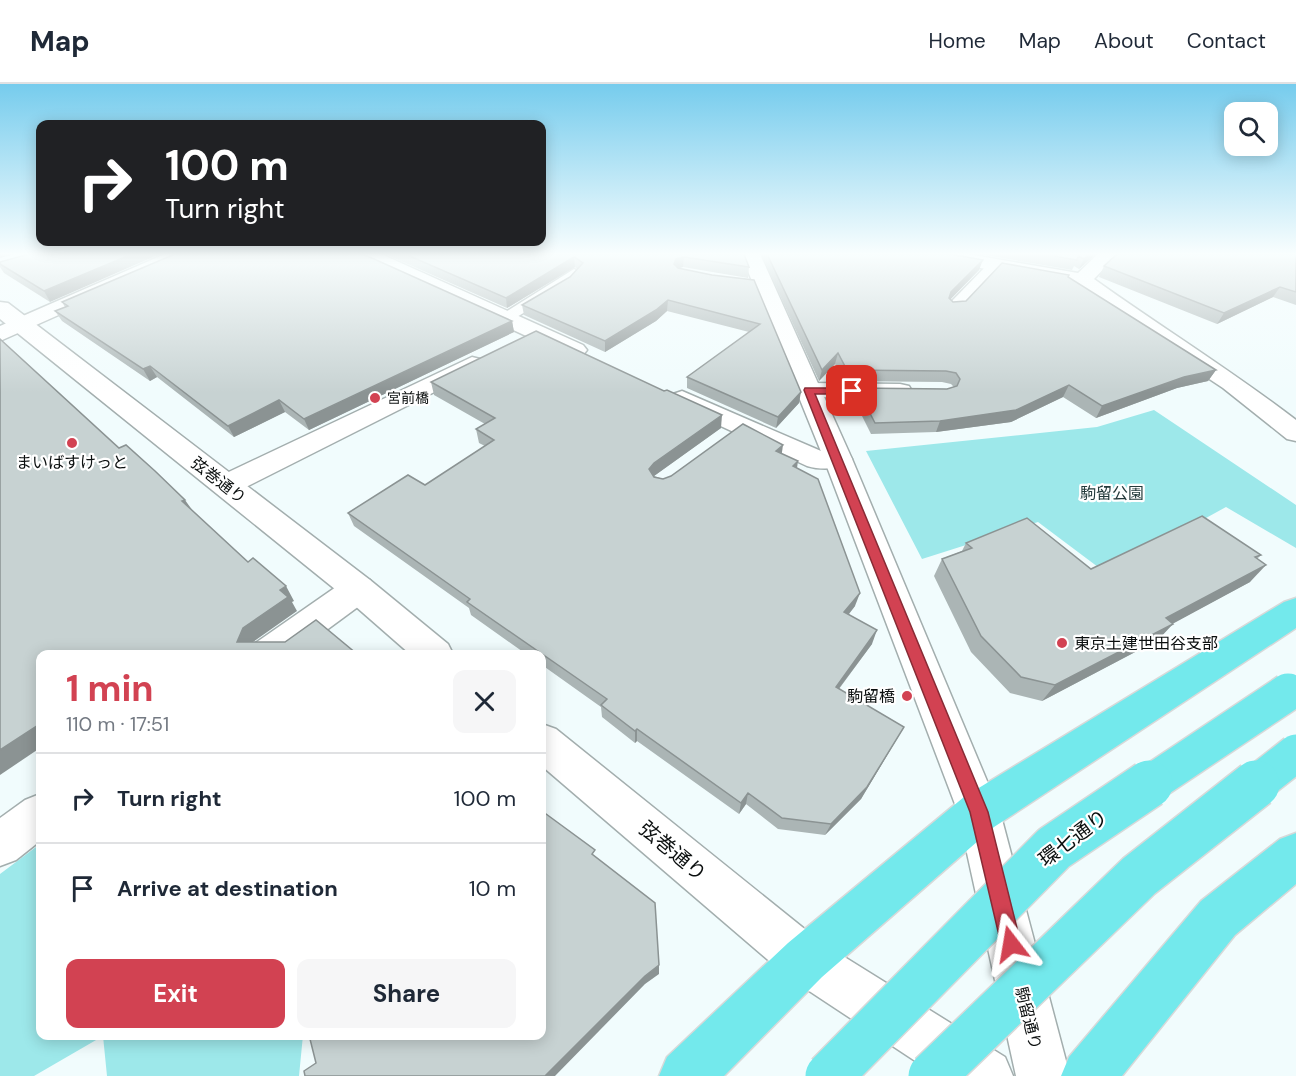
<!DOCTYPE html>
<html lang="en">
<head>
<meta charset="utf-8">
<style>
	body { margin:0; font-family:"DM Sans","Noto Sans JP",sans-serif; background:#f6f6f7; color:#1f2937; height:100vh; display:flex; flex-direction:column; font-size:22px; white-space:nowrap }
	* { box-sizing:border-box; margin:0 }
	p { font-size:20px; color:#747a83 }
	.icon { flex:none; width:33px; height:33px; fill:none; stroke:currentColor; stroke-width:2; stroke-linecap:round; stroke-linejoin:round }
	.map { position:relative; flex:1; overflow:hidden }
	.sheet { position:absolute; left:36px; top:566px; width:510px; height:390px; display:flex; flex-direction:column; background:#fff; border-radius:12px; box-shadow:0 3px 15px #0003 }
	.sheet>* { flex:none }
	.guide { position:absolute; left:36px; top:36px; width:510px; height:126px; border-radius:12px; box-shadow:0 3px 15px #0003; background:#202124; color:#fff; overflow:hidden }
	.fabs { position:absolute; left:1224px; top:18px; display:grid; gap:12px }
	.fabs a { display:grid; place-items:center; width:54px; height:54px; border-radius:12px; background:#fff; box-shadow:0 3px 15px #0003; font-size:30px }
	.pin { position:absolute; display:grid; place-items:center; width:51px; height:51px; color:#fff; margin:-26px; border-radius:12px; box-shadow:0 3px 9px #0006 }
	.me { position:absolute; width:66px; margin:-33px; rotate:346deg; stroke-linejoin:round; filter:drop-shadow(0 0 4px #0008) }
	.turn { display:flex; align-items:center; gap:21px; height:126px; padding:0 30px; font-size:27px }
	.turn .icon { width:78px; height:78px; stroke-width:2.5 }
	.turn b { display:block; font-size:42px; line-height:51px }
	.round { display:grid; place-items:center; flex:none; width:63px; height:63px; border-radius:12px; background:#f6f6f7 }
	.summary { display:flex; align-items:center; justify-content:space-between; height:102px; padding:0 30px }
	h1 { font-size:36px; font-weight:700; line-height:45px; color:#d24252 }
	.primary-button { display:flex; gap:12px; margin-top:auto; padding:12px 30px }
	.primary-button a { flex:1; height:69px; border-radius:12px; background:#d24252; color:#fff; font-size:24px; font-weight:700; line-height:69px; text-align:center }
	.primary-button a+a { background:#f6f6f7; color:#1f2937 }
	ul { padding:0; list-style:none }
	li { display:flex; align-items:center; gap:18px; height:90px; padding:0 30px; border-top:2px solid #e0e1e3 }
	li div { flex:1 }
	li b { display:block; font-size:22px }
	li em { font-style:normal }
	header { display:flex; align-items:center; gap:36px; box-sizing:border-box; height:84px; padding:0 30px; background:#fff; border-bottom:2px solid #e0e1e3 }
	header strong { font-size:28px }
	nav { display:flex; gap:33px; margin-inline-start:auto; font-size:21px }
	.map>svg:first-child { display:block }
	.green { fill:#9de8ea }
	.lines { fill:none; stroke-linecap:round; stroke-linejoin:round }
	.lane-casing { stroke:#a3aeae; stroke-width:3 }
	.street-casing { stroke:#a3aeae; stroke-width:3 }
	.secondary-casing { stroke:#a3aeae; stroke-width:3 }
	.primary-casing { stroke:#d8d9d9; stroke-width:3 }
	.lane { fill:#fff; fill-rule:evenodd }
	.street { fill:#fff; fill-rule:evenodd }
	.secondary { fill:#fff; fill-rule:evenodd }
	.primary { fill:#73e9ec; fill-rule:evenodd }
	.primary-bridge-far1-casing { stroke:#d8d9d9; stroke-width:40; stroke-linecap:butt }
	.primary-bridge-casing { stroke:#d8d9d9; stroke-width:50; stroke-linecap:butt }
	.primary-bridge-far1 { stroke:#73e9ec; stroke-width:37 }
	.primary-bridge { stroke:#73e9ec; stroke-width:47 }
	.wall { fill:#abb5b5 }
	.shaded-wall { fill:#8b9393 }
	.building { fill:#c7d2d2; stroke:#8b9393; stroke-width:1.5 }
	.route { fill:#d24252; stroke:#882b35; stroke-width:1.5 }
	.poi-dot { fill:#d24252; stroke:#fff; stroke-width:2 }
	.labels { text-anchor:middle; stroke-width:4.5; stroke-linejoin:round; paint-order:stroke }
	.far-poi-label { font-size:14px; fill:#0b0f0f; stroke:#fff; text-anchor:start }
	.poi-label { font-size:16px; fill:#0b0f0f; stroke:#fff }
	.street-label { font-size:16px; fill:#0b0f0f; stroke:#fff }
	.park-label { font-size:16px; fill:#233a3b; stroke:#fff }
	.near-street-label { font-size:20px; fill:#0b0f0f; stroke:#fff }
</style>
</head>
<body>
<header>
<strong>Map</strong>
<nav><a>Home</a><a>Map</a><a>About</a><a>Contact</a></nav>
</header>
<div class="map">
<svg width="1296" height="992" viewBox="0 0 1296 992">
	<rect width="100%" height="100%" fill="#f1fcfd"/>
	<g class="green">
		<path d="M1154 326 1296 421V464L1226 423 1106 489 1038 438 922 475 866 367 1097 343Z"/>
		<path d="M40 760V951H303L299 992H107L103 952 34 992H0V790Z"/>
	</g>
	<g class="lines">
		<defs>
			<g id="lane">
				<path d="M996 176 1001 177 1003 180 1001 183 961 226H949L947 223 949 220 991 177Z"/>
				<path d="M574 185 581 189 569 202 510 237H498L496 234Z"/>
			</g>
			<g id="street">
				<path d="M165 170H190L187 174 0 257V242Z"/>
				<path d="M356 170H381L583 261 587 266 583 271 575 273 567 271 359 174Z"/>
				<path d="M926 170H967L1078 189 1098 170H1118L1094 195C1161 243 1231 286 1296 336V357L1287 355 1223 304 1149 255 1076 201 936 176 929 174Z"/>
				<path d="M472 273 480 275 484 280 480 285 236 408 226 410 216 408 212 401 216 394Z"/>
				<path d="M809 299 900 300 909 302 912 307 909 312 900 314 809 313 800 311 797 306 800 301Z"/>
				<path d="M682 307 821 367 838 366 848 369 852 375 848 381C834 385 821 386 807 382L673 320 669 315 673 310Z"/>
				<path d="M358 492 370 496 375 505 370 514 294 570H249L254 560 346 496Z"/>
				<path d="M40 710V757L16 776 0 782V734L25 716Z"/>
			</g>
			<g id="secondary">
				<path d="M741 170H760L852 375 1000 728 1070 992H1016L958 728 824 375Z"/>
				<path d="M0 218 8 219 370 496 448 560 453 570H410L346 514 0 235Z"/>
				<path d="M542 640 556 645 822 859 1005 973 1013 992H938L788 893 542 682Z"/>
			</g>
			<g id="primary">
				<path d="M1296 514V544L994 743 822 893 724 992H659L667 973 788 859 964 713 1284 518Z"/>
				<path d="M1296 749V800L1235 851 1122 992H1061L1069 973 1201 817 1280 755Z"/>
			</g>
		</defs>
		<use href="#lane" class="lane-casing"/>
		<use href="#street" class="street-casing"/>
		<use href="#secondary" class="secondary-casing"/>
		<use href="#primary" class="primary-casing"/>
		<use href="#lane" class="lane"/>
		<use href="#street" class="street"/>
		<use href="#secondary" class="secondary"/>
		<use href="#primary" class="primary"/>
		<defs>
			<g id="primary-bridge-far1">
				<path d="M1147 702 1288 608"/>
				<path d="M1254 702 1296 669"/>
			</g>
			<g id="primary-bridge">
				<path d="M829 992 1054 764 1149 700"/>
				<path d="M932 992 1139 792 1256 700"/>
			</g>
		</defs>
		<use href="#primary-bridge-far1" class="primary-bridge-far1-casing"/>
		<use href="#primary-bridge" class="primary-bridge-casing"/>
		<use href="#primary-bridge-far1" class="primary-bridge-far1"/>
		<use href="#primary-bridge" class="primary-bridge"/>
	</g>
	<g class="wall">
		<path d="M29 170 50 218 4 189 0 183V178Z"/>
		<path d="M385 170H744L749 183 748 194 683 183 678 184 712 191 754 196 799 319 776 344 687 304V293L749 248 667 227 656 237 605 268 524 231 522 221 570 193 577 185 575 183 507 224Z"/>
		<path d="M761 170H950L979 186 950 215 953 218 966 217 1068 193 1216 286 1208 297 1177 304 1096 334 1063 313 1011 338 936 348 871 350 854 316 857 304 947 305 954 303 951 300 942 298 844 297 835 280 819 297Z"/>
		<path d="M978 170H1096L1079 185 1074 182 1072 186Z"/>
		<path d="M1296 170V221L1273 213 1217 240 1099 193 1104 182Z"/>
		<path d="M62 218 512 237 514 248 309 346 285 328 234 353 157 293 150 297 62 237 55 227 65 223Z"/>
		<path d="M431 298 721 344 654 392 663 395 782 370 797 384 855 522 849 530 872 560 839 605 904 643 861 715 825 751 778 745 746 720 739 730 637 657 635 659 602 633 601 623 542 581V570H526L471 531 469 524 354 442 348 429 425 401 485 362 479 359 476 345 485 340 434 311Z"/>
		<path d="M966 459 1091 485 1261 471 1257 475 1250 498 1173 539 1158 556 1042 617 1010 609 971 568 934 492 942 475 962 467Z"/>
	</g>
	<g class="shaded-wall">
		<path d="M0 170H14L0 174Z"/>
		<path d="M132 170H160L50 218 44 207Z"/>
		<path d="M1089 170H1096L1079 185 1084 175Z"/>
		<path d="M574 173 575 183 507 224 506 214Z"/>
		<path d="M684 173 683 183 676 185 674 180 676 175Z"/>
		<path d="M983 176 979 186 947 219 951 208Z"/>
		<path d="M1280 203 1273 213 1217 240 1224 229Z"/>
		<path d="M668 216 667 227 656 237 605 268V257Z"/>
		<path d="M512 237 514 248 309 346 304 335Z"/>
		<path d="M838 269 835 280 819 297 822 286Z"/>
		<path d="M150 282 157 293 150 297 143 285Z"/>
		<path d="M1216 286 1208 297 1177 304 1096 334 1102 322 1184 293Z"/>
		<path d="M1069 301 1063 313 1011 338 936 348 940 337Z"/>
		<path d="M801 308 799 319 776 344 778 333Z"/>
		<path d="M279 316 285 328 234 353 228 342Z"/>
		<path d="M722 331 721 344 654 392 649 385 654 379Z"/>
		<path d="M783 361 781 375 776 367Z"/>
		<path d="M798 377 796 391 793 382Z"/>
		<path d="M185 416 195 430 182 417Z"/>
		<path d="M1266 481 1250 498 1152 551 1166 534Z"/>
		<path d="M286 502 294 517 292 518 297 527 253 558H237L243 544 280 506Z"/>
		<path d="M860 509 855 522 840 541 844 528Z"/>
		<path d="M1173 540 1158 556 1042 617 1055 601Z"/>
		<path d="M877 546 872 560 831 615 836 603Z"/>
		<path d="M40 640V664L0 691V666Z"/>
		<path d="M904 643 861 715 825 751 831 740Z"/>
		<path d="M637 645V657L635 659V647Z"/>
		<path d="M748 709 746 720 739 730 741 719Z"/>
		<path d="M659 881V890L645 900 555 992H545L645 892Z"/>
	</g>
	<g class="building">
		<path d="M29 170H132L44 207 0 180V178Z"/>
		<path d="M175 170H363L512 237 304 335 279 316 228 342 150 282 143 285 55 227 68 222 62 218Z"/>
		<path d="M405 170H744L749 183 684 173 676 175 674 180 678 184 712 191 754 196 801 308 778 333 687 293 760 240 668 216 656 226 605 257 522 221 570 193 583 179 574 173 506 214Z"/>
		<path d="M767 170H950L983 176 951 208 949 214 953 218 966 217 1002 179 1069 191 1068 193 1216 286 1184 293 1102 322 1069 301 1016 326 940 337 875 339 857 304 947 305 957 302 960 295 956 289 946 287 847 286 838 269 822 286Z"/>
		<path d="M1041 170H1089L1084 175 1078 172 1077 176Z"/>
		<path d="M1117 170H1296V208L1280 203 1224 229 1104 182Z"/>
		<path d="M536 247 664 307 667 306 722 331 654 379 649 385 654 393 663 395 671 392 743 340 783 361 776 367 798 377 793 382 818 395 860 509 844 528 877 546 836 603 904 643 867 703 831 740 782 734 748 709 741 719 637 645 635 647 601 621 607 615 467 518 470 515 348 429 408 391 425 401 494 356 476 345 495 334 431 298Z"/>
		<path d="M0 255 119 364 126 361 155 387 185 416 182 417 248 478 253 474 286 502 280 506 288 513 243 544 237 558H285L316 536 357 570H40V640L0 666Z"/>
		<path d="M1202 432 1261 471 1255 473 1266 481 1166 534 1173 540 1055 601 1021 593 981 552 942 475 972 464 966 459 1027 434 1091 485Z"/>
		<path d="M542 727 595 766 592 770 655 819 659 881 645 892 545 992H305L304 987 316 979 309 951H542Z"/>
	</g>
	<linearGradient id="sky" x2="0" y2="1"><stop stop-color="#76cced"/><stop offset="0.55" stop-color="#f9fefe"/><stop offset="1" stop-color="#f9fefe" stop-opacity="0"/></linearGradient>
	<rect width="1296" height="309" fill="url(#sky)"/>
	<path class="route" d="M805 304H852L857 307 852 310H815L988 728 1021 860 1018 867 1011 870 1004 867 1001 860 970 728 804 306Z"/>
	<g class="poi-dot">
		<circle cx="375" cy="314" r="6"/>
		<circle cx="72" cy="359" r="6"/>
		<circle cx="1062" cy="559" r="6"/>
		<circle cx="907" cy="612" r="6"/>
	</g>
	<g class="labels">
		<g class="far-poi-label">
			<text x="387" y="319">宮前橋</text>
		</g>
		<g class="poi-label">
			<text x="72" y="384">まいばすけっと</text>
			<text x="1074" y="565" text-anchor="start">東京土建世田谷支部</text>
			<text x="895" y="618" text-anchor="end">駒留橋</text>
		</g>
		<g class="street-label">
			<text transform="translate(219 396) rotate(38)" y="6">弦巻通り</text>
			<text transform="translate(1029 934) rotate(76)" y="6">駒留通り</text>
		</g>
		<g class="park-label">
			<text x="1112" y="415">駒留公園</text>
		</g>
		<g class="near-street-label">
			<text transform="translate(1073 754) rotate(-37)" y="7">環七通り</text>
			<text transform="translate(673 767) rotate(40)" y="7">弦巻通り</text>
		</g>
	</g>
</svg>
<div class="fabs">
<a><svg class="icon" aria-label="search" viewBox="0 0 24 24"><circle cx="10" cy="10" r="6"/><path d="M15 15l6 6"/></svg></a>
</div>
<div class="pin" style="left:852px;top:307px;background:#d93025"><svg class="icon" aria-label="arrive" viewBox="0 0 24 24"><path d="M6 21V4h12l-3 4 3 4H6"/></svg></div>
<svg class="me" style="left:1011px;top:860px" viewBox="-20 -20 40 40"><path d="M0-17L14 15 0 8-14 15z" fill="#d24252" stroke="#fff" stroke-width="4"/></svg>
<div class="guide">
<div class="turn"><svg class="icon" aria-label="right" viewBox="0 0 24 24"><path d="M7 20v-9h11M14 6l5 5-5 5"/></svg><div><b>100 m</b>Turn right</div></div>
</div>
<section class="sheet">
<div class="summary"><div><h1>1 min</h1><p>110 m · 17:51</p></div><a class="round"><svg class="icon" aria-label="close" viewBox="0 0 24 24"><path d="M6 6l12 12M18 6L6 18"/></svg></a></div>
<ul>
<li><svg class="icon" aria-label="right" viewBox="0 0 24 24"><path d="M7 20v-9h11M14 6l5 5-5 5"/></svg><div><b>Turn right</b></div><em>100 m</em></li>
<li><svg class="icon" aria-label="arrive" viewBox="0 0 24 24"><path d="M6 21V4h12l-3 4 3 4H6"/></svg><div><b>Arrive at destination</b></div><em>10 m</em></li>
</ul>
<div class="primary-button"><a>Exit</a><a>Share</a></div>
</section>
</div>
</body>
</html>
